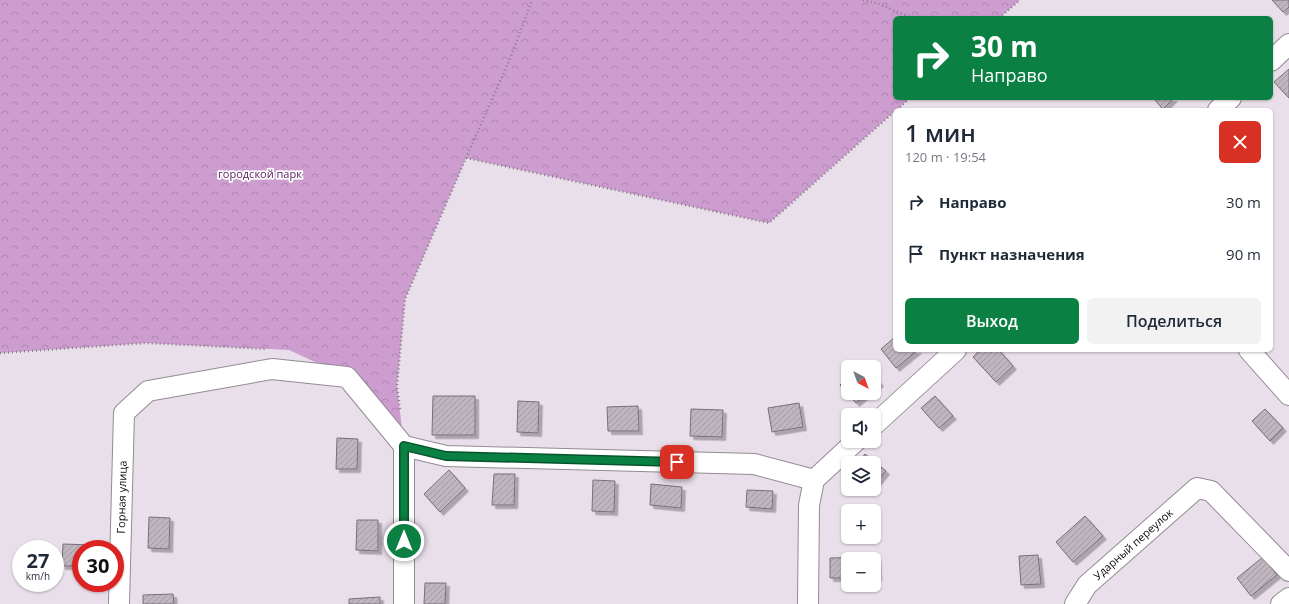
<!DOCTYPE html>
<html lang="ru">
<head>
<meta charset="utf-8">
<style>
	body { margin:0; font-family:"Open Sans",sans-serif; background:#f2f2f3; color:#1f2937; height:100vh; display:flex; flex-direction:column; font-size:15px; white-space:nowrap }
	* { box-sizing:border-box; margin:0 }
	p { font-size:13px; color:#747a83 }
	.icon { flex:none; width:22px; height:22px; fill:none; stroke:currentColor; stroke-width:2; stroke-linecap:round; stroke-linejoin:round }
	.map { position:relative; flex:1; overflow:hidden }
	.drawer { position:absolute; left:893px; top:108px; width:380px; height:244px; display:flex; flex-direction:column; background:#fff; border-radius:6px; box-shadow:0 1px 3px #0004 }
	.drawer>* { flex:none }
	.hud { position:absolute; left:893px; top:16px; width:380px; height:84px; border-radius:6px; box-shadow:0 1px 3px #0004; background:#0b8043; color:#fff; overflow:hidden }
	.needle { width:26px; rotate:139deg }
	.tools { position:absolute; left:841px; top:360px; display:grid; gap:8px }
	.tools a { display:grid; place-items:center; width:40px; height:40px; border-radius:6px; background:#fff; box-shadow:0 1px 3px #0004; font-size:20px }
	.speed { position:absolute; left:12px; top:540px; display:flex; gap:8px; font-size:20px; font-weight:700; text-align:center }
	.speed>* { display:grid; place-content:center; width:52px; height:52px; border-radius:50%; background:#fff; box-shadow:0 1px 3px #0004; line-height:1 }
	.speed small { font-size:10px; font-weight:400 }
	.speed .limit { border:6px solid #d22; background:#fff; color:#111 }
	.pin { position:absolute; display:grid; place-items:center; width:34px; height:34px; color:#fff; margin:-17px; border-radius:8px; box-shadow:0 2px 6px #0006 }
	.me { position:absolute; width:44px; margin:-22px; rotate:0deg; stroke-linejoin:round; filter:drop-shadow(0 0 3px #0008) }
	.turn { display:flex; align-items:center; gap:14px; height:84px; padding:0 12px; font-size:18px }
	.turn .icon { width:52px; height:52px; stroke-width:2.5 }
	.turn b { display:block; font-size:28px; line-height:34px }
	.round { display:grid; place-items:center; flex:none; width:42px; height:42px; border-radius:6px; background:#f2f2f3 }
	.summary { display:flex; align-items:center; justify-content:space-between; height:68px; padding:0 12px }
	h1 { font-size:24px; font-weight:600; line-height:30px }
	.cta { display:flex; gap:8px; margin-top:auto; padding:8px 12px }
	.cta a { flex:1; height:46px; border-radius:6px; background:#0b8043; color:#fff; font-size:16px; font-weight:600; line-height:46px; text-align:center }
	.cta a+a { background:#f2f2f3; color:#1f2937 }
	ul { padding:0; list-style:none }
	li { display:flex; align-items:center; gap:12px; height:52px; padding:0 12px }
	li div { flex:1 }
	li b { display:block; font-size:15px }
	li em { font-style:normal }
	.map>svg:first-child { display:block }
	.forest { fill:url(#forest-crowns) }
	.building { fill:url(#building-hatch); stroke:#776e78; filter:url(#shadow) }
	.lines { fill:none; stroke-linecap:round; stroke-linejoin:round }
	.minor-casing { stroke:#948b94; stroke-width:22 }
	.path { stroke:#867f86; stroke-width:2.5; stroke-dasharray:1 3; stroke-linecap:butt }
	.minor { stroke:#fff; stroke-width:20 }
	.route-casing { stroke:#07532c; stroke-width:10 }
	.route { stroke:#0b8043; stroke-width:7 }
	.labels { text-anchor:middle; stroke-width:3.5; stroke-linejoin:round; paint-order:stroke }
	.park-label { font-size:11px; fill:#551b5a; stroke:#fff }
	.street-label { font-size:11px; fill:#0d0a0d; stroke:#fff }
</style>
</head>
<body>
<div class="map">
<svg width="1289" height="604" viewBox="0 0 1289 604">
	<defs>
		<pattern id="forest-crowns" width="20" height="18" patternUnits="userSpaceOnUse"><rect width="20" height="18" fill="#cd9dd0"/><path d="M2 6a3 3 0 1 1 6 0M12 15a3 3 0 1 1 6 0" fill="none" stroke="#af86b1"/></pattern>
		<pattern id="building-hatch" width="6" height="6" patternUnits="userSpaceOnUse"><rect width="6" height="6" fill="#beb5bf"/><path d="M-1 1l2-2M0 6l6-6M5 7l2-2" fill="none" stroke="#a29aa3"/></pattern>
		<filter id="shadow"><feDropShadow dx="3.5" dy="3.5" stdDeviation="0" flood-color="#0004"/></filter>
	</defs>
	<rect width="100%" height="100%" fill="#e9dfea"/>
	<path class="forest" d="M0 0H1020L999 18H895V98H910L897 110H895V111L769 223 466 158 405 299 397 386 404 446 347 377 289 350 146 343 0 353Z"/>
	<g class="building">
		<path d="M1272 0H1289V7L1283 12Z"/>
		<path d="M1289 69V98L1274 82Z"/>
		<path d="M1153 98H1174L1163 109Z"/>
		<path d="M895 337V350H918L896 368 881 349Z"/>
		<path d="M980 350H999L1013 366 996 382 973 357Z"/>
		<path d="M874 376 880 383 874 388Z"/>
		<path d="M848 378V393H868L856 403 840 385Z"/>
		<path d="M433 396H475V435H432Z"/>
		<path d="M935 396 953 416 939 428 921 408Z"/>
		<path d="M518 401 539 402 538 433 517 432Z"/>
		<path d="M799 403 803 427 772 432 768 408Z"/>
		<path d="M638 406 639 431H608L607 407Z"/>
		<path d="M691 409 723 410 722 437 690 436Z"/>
		<path d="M1265 409 1283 428 1270 441 1252 421Z"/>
		<path d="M337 438 358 439 357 469H336Z"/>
		<path d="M865 454 886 471 875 485 874 463H858Z"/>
		<path d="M449 470 465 488 440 512 424 494Z"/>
		<path d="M494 474H515L514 505H492Z"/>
		<path d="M593 480 615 481 614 512 592 511Z"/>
		<path d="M651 484 682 487 681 508 650 505Z"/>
		<path d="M747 490 773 491 772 509 746 507Z"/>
		<path d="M1085 516 1103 536 1073 562 1056 542Z"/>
		<path d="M149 517 170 518 169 549 148 548Z"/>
		<path d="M357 520H378V551L356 550Z"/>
		<path d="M63 544 94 545V549H81V566H62Z"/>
		<path d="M1038 555 1041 584 1021 585 1019 556Z"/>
		<path d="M877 557 878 577H874V559H848V578H830V558Z"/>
		<path d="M1263 557 1277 575 1251 596 1237 578Z"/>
		<path d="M425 583H446L445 604H424Z"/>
		<path d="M173 594 174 604H143V595Z"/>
		<path d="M380 597V604H349V599Z"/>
	</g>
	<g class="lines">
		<defs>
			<g id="minor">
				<path d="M1271 61 1289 44"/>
				<path d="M1218 110 1231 98"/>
				<path d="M1249 350 1289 395"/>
				<path d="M874 425 956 350"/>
				<path d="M404 446V604"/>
				<path id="s1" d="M119 604 124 413 148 391 272 369 347 377 404 446 446 456 754 464 814 480"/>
				<path d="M808 604 809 505 814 480 856 441"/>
				<path id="s2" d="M1075 604 1087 585 1197 488 1211 491 1289 571"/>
				<path d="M1281 604 1289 598"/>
			</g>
		</defs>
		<use href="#minor" class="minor-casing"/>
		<g class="path">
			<path d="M863 0 879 4 912 18"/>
			<path d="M999 18 1020 0"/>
			<path d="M897 110 910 98"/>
			<path d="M466 158 769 223 895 111"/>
			<path d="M0 353 146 343 267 349"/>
			<path d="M400 409 397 386 405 299 466 158 510 59 532 0"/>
		</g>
		<use href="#minor" class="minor"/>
	</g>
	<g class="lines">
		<defs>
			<path id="route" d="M404 541V446L446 456 677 462"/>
		</defs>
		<use href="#route" class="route-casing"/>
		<use href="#route" class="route"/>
	</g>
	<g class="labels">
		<g class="park-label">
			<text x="260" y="178">городской парк</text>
		</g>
		<g class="street-label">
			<text dy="4" stroke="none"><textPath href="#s1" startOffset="107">Горная улица</textPath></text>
			<text dy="4" stroke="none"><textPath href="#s2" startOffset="84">Ударный переулок</textPath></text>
		</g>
	</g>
</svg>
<div class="tools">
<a><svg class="needle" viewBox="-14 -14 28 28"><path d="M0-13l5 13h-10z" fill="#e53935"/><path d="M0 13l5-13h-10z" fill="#747a83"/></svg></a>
<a><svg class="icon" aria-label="sound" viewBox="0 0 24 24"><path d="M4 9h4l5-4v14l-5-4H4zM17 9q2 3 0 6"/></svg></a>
<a><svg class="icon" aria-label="layers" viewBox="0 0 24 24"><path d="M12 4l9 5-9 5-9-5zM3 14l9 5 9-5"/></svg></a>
<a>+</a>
<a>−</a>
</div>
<div class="speed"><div>27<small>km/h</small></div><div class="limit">30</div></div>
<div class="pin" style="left:677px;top:462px;background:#d93025"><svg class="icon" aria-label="arrive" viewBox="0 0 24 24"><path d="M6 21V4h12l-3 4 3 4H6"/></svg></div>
<svg class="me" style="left:404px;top:541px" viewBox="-20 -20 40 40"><circle r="17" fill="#0b8043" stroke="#fff" stroke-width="3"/><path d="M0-11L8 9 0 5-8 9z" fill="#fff"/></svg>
<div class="hud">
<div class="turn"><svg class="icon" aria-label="right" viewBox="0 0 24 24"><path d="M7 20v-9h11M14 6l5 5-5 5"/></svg><div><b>30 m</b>Направо</div></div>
</div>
<section class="drawer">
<div class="summary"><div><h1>1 мин</h1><p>120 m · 19:54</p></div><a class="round" style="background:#d93025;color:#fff"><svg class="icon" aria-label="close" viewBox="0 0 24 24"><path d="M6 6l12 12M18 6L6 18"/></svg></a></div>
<ul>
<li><svg class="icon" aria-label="right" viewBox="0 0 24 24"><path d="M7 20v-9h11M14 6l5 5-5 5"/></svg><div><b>Направо</b></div><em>30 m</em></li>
<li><svg class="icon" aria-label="arrive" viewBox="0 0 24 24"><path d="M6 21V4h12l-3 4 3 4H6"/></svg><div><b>Пункт назначения</b></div><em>90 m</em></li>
</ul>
<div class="cta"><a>Выход</a><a>Поделиться</a></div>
</section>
</div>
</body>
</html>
